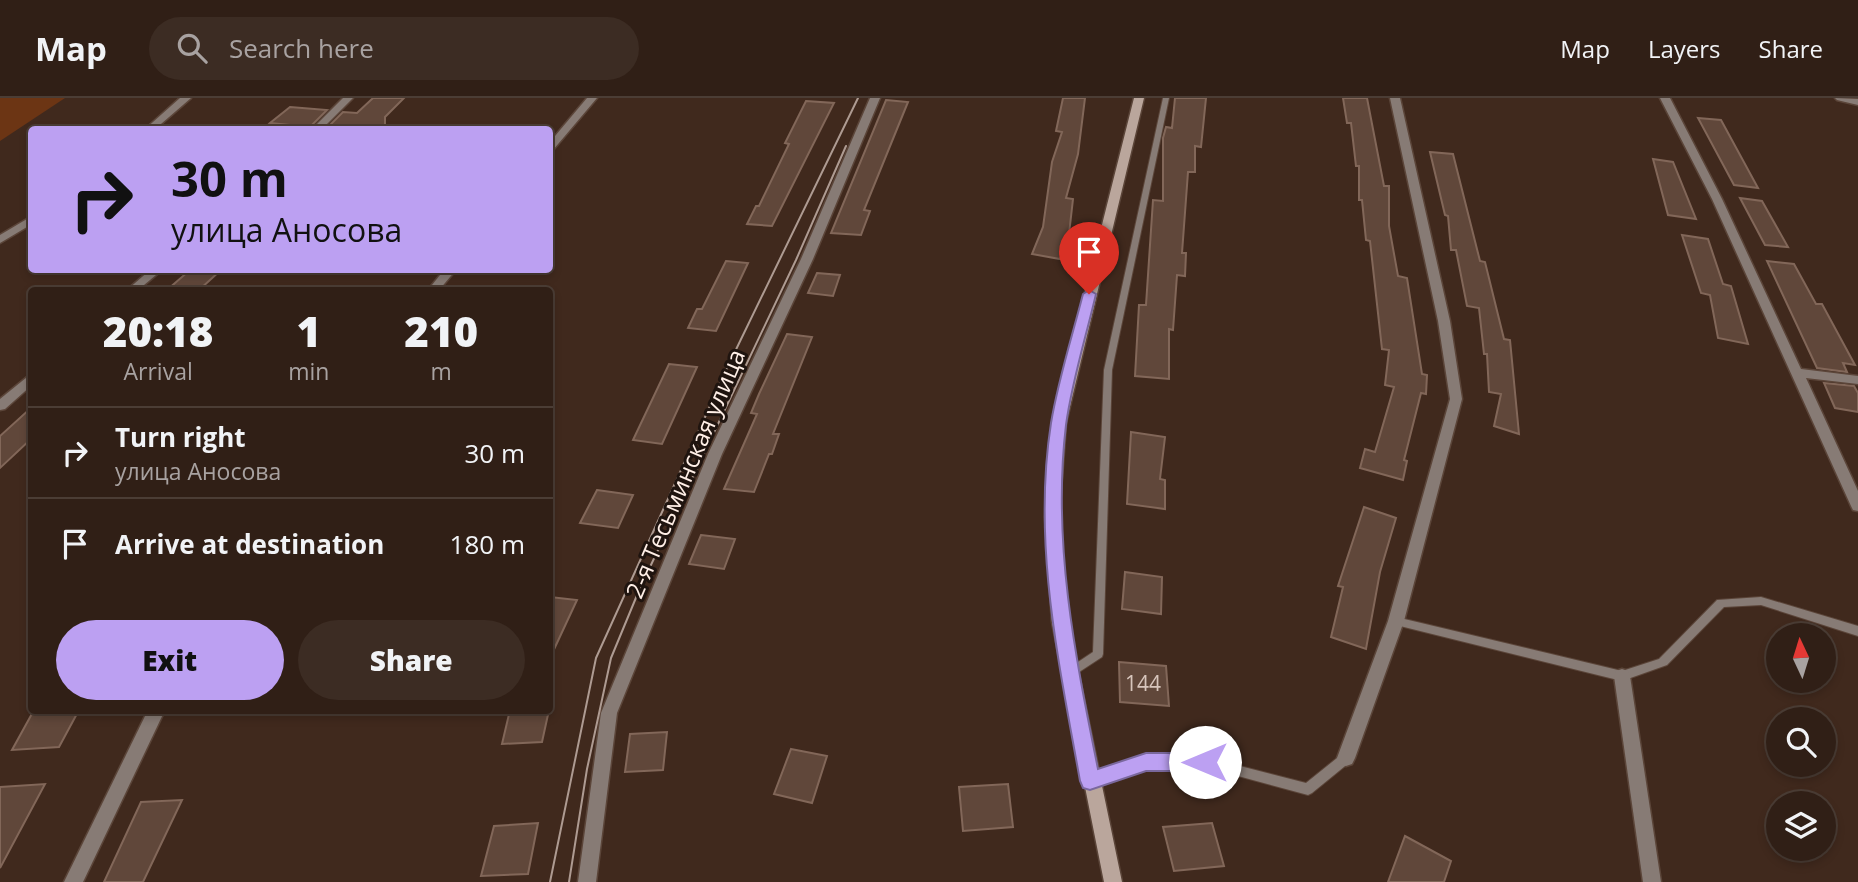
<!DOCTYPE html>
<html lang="en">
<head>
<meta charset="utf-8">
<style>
	body { margin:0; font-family:"Open Sans",sans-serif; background:#3c2c23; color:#f1f3f6; height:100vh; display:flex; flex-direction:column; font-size:26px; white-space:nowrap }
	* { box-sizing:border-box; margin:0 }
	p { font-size:23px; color:#a8a2a1 }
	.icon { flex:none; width:38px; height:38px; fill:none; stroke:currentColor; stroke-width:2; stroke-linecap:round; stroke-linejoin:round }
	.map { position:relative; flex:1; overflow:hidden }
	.panel { position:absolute; left:28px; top:189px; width:525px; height:427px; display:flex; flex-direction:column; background:#301f16; border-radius:7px; box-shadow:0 4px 10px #0003,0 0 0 2px #4b3d35 }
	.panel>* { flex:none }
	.banner { position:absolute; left:28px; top:28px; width:525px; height:147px; border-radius:7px; box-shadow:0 4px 10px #0003,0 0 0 2px #4b3d35; background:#bca0f2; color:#111; overflow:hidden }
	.needle { width:46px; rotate:356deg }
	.controls { position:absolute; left:1766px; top:525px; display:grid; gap:14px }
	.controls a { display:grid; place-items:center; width:70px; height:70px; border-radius:50%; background:#301f16; box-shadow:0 4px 10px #0003,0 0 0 2px #4b3d35; font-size:35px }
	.pin { position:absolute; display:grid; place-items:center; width:60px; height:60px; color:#fff; margin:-72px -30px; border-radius:50% 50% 50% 0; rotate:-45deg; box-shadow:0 0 7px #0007 }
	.pin .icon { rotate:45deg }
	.me { position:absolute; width:77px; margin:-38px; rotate:270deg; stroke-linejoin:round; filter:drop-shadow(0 0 5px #0008) }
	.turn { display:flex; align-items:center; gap:24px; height:147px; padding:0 28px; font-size:32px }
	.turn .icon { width:91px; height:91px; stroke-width:2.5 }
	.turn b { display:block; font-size:49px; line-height:60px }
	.eta { display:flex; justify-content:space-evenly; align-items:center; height:119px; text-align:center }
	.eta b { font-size:42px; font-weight:800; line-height:49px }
	.cta { display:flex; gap:14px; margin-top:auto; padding:14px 28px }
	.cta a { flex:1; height:80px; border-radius:42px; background:#bca0f2; color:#111; font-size:28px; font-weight:800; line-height:80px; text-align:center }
	.cta a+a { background:#3c2c23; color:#f1f3f6 }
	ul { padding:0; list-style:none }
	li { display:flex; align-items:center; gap:21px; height:91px; padding:0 28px; border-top:2px solid #4b3d35 }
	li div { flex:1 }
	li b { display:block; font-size:26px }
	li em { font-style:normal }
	header { display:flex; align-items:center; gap:42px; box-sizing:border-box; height:98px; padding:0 35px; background:#301f16; border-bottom:2px solid #4b3d35 }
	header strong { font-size:33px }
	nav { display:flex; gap:38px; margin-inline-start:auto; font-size:24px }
	.search { width:490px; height:63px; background:#3c2c23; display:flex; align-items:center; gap:18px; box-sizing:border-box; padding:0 24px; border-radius:38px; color:#a8a2a1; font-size:26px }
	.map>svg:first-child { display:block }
	.green { fill:#6c3514 }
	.building { fill:#60473a; stroke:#826759; stroke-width:2 }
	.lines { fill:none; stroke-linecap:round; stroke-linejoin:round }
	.lane-casing { stroke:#5b4539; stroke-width:2 }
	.street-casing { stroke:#5b4539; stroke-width:3 }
	.secondary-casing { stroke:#5b4539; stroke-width:3 }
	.lane { fill:#877b75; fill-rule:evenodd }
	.street { fill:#877b75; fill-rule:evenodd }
	.secondary { fill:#baa69c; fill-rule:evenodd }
	.tram { stroke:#ae9b92; stroke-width:2 }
	.route { fill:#bca0f2; stroke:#7a689d; stroke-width:2 }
	.labels { text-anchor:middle; stroke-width:6; stroke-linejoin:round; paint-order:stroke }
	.number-label { font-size:21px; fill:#d7c5bc }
	.street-label { font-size:24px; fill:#ffefe7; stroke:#1f140f }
</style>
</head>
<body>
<header>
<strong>Map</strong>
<div class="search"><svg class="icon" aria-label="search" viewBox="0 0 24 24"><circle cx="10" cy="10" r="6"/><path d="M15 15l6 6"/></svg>Search here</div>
<nav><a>Map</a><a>Layers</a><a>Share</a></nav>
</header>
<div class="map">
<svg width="1858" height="784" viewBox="0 0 1858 784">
	<rect width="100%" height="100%" fill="#40291d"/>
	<path class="green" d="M0 0H65L0 43Z"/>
	<g class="building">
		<path d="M373 0H404L385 19V32L326 31 343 14 357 15Z"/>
		<path d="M1063 0H1085L1078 56 1066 100 1073 101 1069 136 1060 161 1032 156 1043 129 1052 64 1062 34 1056 33Z"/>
		<path d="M1175 0H1206L1201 49 1195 48V74H1188L1182 155H1186L1185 178 1177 177 1173 232 1169 231V281L1135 278 1139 207H1146L1153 102 1163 103V40L1166 29 1172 30Z"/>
		<path d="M1343 0H1367L1384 88H1389V128L1398 178 1407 180 1422 276 1427 277 1426 296 1421 295 1404 362 1407 363 1403 382 1360 370 1365 351 1375 354 1394 289 1385 287 1389 252 1382 251 1370 143 1366 142 1362 102H1359V68H1356L1351 25H1347Z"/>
		<path d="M886 2 908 4 864 112 870 113 861 137 831 135Z"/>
		<path d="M806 3 834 5 772 128 747 126 756 108H759L789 46 785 45Z"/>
		<path d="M290 9 327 12 310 29 270 25Z"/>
		<path d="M1698 20 1721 22 1758 90 1734 87Z"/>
		<path d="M1430 54 1453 56 1480 163 1485 164 1504 241 1510 242 1519 336 1494 328 1501 296 1489 294 1487 256H1484L1479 210 1467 208 1456 152H1451L1448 118 1445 117Z"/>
		<path d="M1653 61 1673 64 1696 121 1668 117Z"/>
		<path d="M1740 100 1762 103 1788 149 1765 147Z"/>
		<path d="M1682 137 1708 141 1723 186 1731 188 1748 246 1718 240 1710 197 1701 195Z"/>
		<path d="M726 163 748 165 716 233 688 230 697 211H702Z"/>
		<path d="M1767 163 1794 166 1816 206H1822L1855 267 1843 265 1847 274 1817 270Z"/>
		<path d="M190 172H221L199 192H167Z"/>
		<path d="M817 175 840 177 833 198 808 195Z"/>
		<path d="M787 236 812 239 773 336H779L772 356H769L754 394 724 391 757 316 751 315 759 296Z"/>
		<path d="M669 266 697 269 662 346 633 342Z"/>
		<path d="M1824 285 1854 288 1858 295V314L1835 310Z"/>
		<path d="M32 309V340L0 370V338Z"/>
		<path d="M1131 334 1165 339 1160 381 1165 382V411L1127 406Z"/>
		<path d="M597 392 633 397 618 430 580 425Z"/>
		<path d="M1364 409 1396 420 1380 474 1366 551 1331 539 1343 489 1338 488Z"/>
		<path d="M701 437 735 441 724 471 689 466Z"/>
		<path d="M1125 474 1162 479 1161 516 1122 511Z"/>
		<path d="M550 499 577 502 550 560Z"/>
		<path d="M1119 564 1166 568 1169 608 1120 604Z"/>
		<path d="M34 612H79L59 649 12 652Z"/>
		<path d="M510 612H549L542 644 502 646Z"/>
		<path d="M667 634 663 672 625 674 630 636Z"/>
		<path d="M791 651 827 658 812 705 774 696Z"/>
		<path d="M45 686 0 770V689Z"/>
		<path d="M1008 686 1013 729 963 733 959 689Z"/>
		<path d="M182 702 143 784H104L141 704Z"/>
		<path d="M538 725 528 776 481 778 494 728Z"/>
		<path d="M1212 725 1224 768 1174 773 1163 729Z"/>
		<path d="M1405 738 1451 763 1444 784H1388Z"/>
	</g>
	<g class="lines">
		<defs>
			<g id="lane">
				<path d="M1163 0H1169L1112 272 1103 556 1102 559 1070 580 1066 578 1064 575 1066 572 1093 554 1104 272Z"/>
				<path d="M1761 499 1858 528V538L1761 507 1724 509 1667 567 1622 583 1396 527 1392 526 1391 523 1392 520 1396 519 1622 573 1659 561 1717 502Z"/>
				<path d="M1346 655 1350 656 1352 660 1350 664 1312 695 1308 697 1205 669H1146L1091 689 1087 687 1085 683 1087 679 1146 659H1205L1306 685 1342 656Z"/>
			</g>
			<g id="street">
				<path d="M180 0H191L154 32H144Z"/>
				<path d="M343 0H353L321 32H311Z"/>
				<path d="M587 0H597L553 52 550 53V44Z"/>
				<path d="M870 0H880L813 161 722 356 617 615 596 784H578L601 615 708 356 801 161Z"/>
				<path d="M1390 0H1400L1450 223 1462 301 1404 523 1355 660 1352 666 1346 668 1340 666 1337 660 1388 523 1450 301 1438 223Z"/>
				<path d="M1660 0H1670L1722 101 1801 271 1858 278V286L1806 280 1858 393V413L1853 412 1851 408 1712 101Z"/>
				<path d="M1835 0 1858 1V7L1837 2Z"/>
				<path d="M32 118V126L0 145V137Z"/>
				<path d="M150 172H162L138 192H127Z"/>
				<path d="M444 172H456L439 192H428Z"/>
				<path d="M32 275V287L5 311 0 312V301Z"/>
				<path d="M1622 571 1628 573 1630 578 1661 784H1643L1614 578 1616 573Z"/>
				<path d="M148 612H165L83 784H64Z"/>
			</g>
			<path id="secondary" d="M1134 0H1144L1066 325 1059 419 1068 524 1122 784H1104L1052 524 1045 419 1052 325Z"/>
		</defs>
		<use href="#lane" class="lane-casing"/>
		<use href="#street" class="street-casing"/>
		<use href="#secondary" class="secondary-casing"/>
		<use href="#lane" class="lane"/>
		<use href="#street" class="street"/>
		<use href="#secondary" class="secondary"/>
		<g class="tram">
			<path d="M550 784 596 560 729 266 858 0"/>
			<path d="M569 784 587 671 611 560 640 490 796 162 846 48"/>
		</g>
	</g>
	<path class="route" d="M1089 192 1096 196C1086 239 1072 283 1066 327 1052 444 1075 557 1098 671L1146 655H1205L1212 657 1215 664 1212 670 1205 673H1146L1090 692 1083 690 1080 683C1059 565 1032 446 1051 325 1058 282 1072 239 1083 196Z"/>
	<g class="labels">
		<g class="number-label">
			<text x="1143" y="593">144</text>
		</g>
		<g class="street-label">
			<text transform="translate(686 376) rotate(-67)" y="8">2-я Тесьминская улица</text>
		</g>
	</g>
</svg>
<div class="controls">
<a><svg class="needle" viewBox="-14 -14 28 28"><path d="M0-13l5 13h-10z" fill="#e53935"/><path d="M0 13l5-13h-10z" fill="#a8a2a1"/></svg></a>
<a><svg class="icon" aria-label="search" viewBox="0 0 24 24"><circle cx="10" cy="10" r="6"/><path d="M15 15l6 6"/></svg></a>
<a><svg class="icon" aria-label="layers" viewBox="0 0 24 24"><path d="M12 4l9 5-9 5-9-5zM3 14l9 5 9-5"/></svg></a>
</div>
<div class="pin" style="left:1089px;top:196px;background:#d93025"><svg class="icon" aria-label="arrive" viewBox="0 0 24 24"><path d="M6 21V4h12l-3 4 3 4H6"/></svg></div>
<svg class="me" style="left:1205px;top:664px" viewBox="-20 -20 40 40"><circle r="19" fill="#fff"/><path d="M0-13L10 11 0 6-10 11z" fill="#bca0f2"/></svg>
<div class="banner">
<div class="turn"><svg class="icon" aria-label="right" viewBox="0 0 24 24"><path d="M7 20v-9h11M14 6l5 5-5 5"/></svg><div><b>30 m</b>улица Аносова</div></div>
</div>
<section class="panel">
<div class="eta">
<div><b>20:18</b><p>Arrival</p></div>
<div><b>1</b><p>min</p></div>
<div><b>210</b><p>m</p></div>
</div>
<ul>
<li><svg class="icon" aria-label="right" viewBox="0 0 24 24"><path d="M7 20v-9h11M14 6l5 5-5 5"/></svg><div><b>Turn right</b><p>улица Аносова</p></div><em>30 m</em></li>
<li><svg class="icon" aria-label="arrive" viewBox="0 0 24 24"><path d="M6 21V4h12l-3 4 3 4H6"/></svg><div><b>Arrive at destination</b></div><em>180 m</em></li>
</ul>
<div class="cta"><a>Exit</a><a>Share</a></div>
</section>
</div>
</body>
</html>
